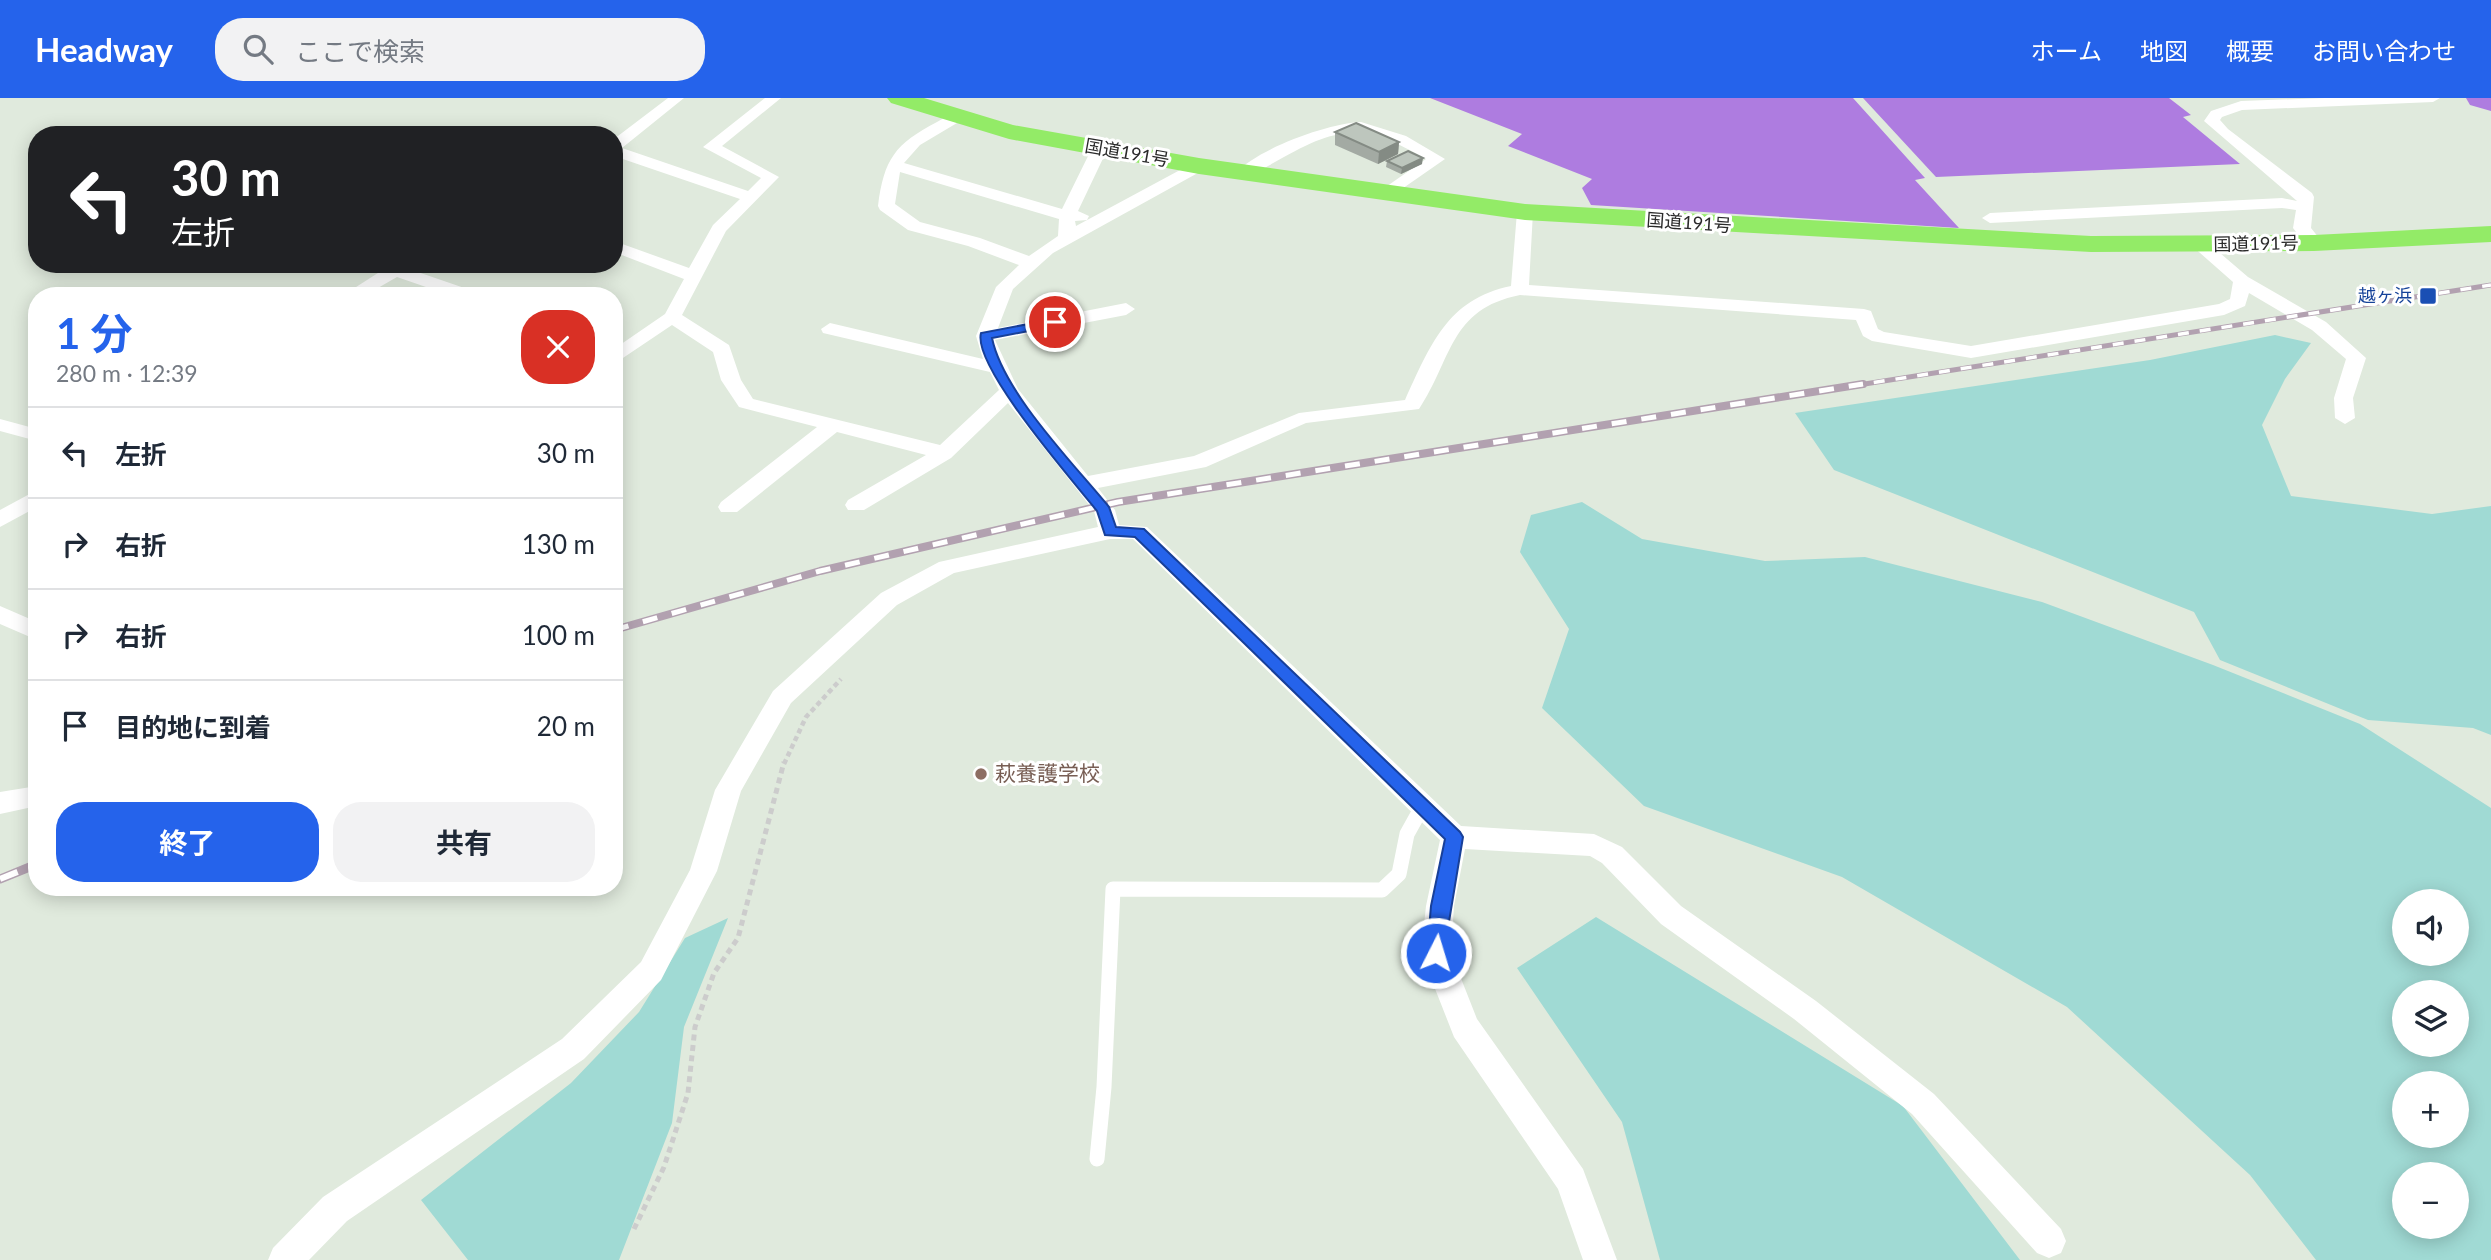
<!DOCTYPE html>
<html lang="ja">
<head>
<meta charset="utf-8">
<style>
	body { margin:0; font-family:Lato,"Noto Sans JP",sans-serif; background:#f2f2f3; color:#1f2937; height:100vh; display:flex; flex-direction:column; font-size:26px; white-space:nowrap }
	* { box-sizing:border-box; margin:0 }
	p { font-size:23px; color:#747a83 }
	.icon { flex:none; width:38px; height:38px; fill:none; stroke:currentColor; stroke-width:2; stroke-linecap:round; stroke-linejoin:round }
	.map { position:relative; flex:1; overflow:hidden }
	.sheet { position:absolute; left:28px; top:189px; width:595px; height:609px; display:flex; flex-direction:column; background:#fff; border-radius:28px; box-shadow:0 4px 18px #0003 }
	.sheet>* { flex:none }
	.hud { position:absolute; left:28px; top:28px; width:595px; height:147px; border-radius:28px; box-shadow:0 4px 18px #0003; background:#202124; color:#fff; overflow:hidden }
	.tools { position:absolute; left:2392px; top:791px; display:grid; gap:14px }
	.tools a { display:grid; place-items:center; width:77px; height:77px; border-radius:50%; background:#fff; box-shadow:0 4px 18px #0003; font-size:35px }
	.pin { position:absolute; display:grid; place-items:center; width:60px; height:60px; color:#fff; margin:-30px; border:4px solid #fff; border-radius:50%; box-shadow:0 2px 7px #0007 }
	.me { position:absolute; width:77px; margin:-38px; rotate:5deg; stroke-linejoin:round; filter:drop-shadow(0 0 5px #0008) }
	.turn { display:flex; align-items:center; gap:24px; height:147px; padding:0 28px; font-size:32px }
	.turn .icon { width:91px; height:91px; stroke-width:2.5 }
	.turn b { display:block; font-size:49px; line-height:60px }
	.round { display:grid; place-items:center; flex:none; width:74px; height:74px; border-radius:28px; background:#f2f2f3 }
	.overview { display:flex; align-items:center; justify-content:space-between; height:119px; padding:0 28px }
	h1 { font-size:42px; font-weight:700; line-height:52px; color:#2563eb }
	.action { display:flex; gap:14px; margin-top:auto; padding:14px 28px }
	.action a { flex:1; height:80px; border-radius:28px; background:#2563eb; color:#fff; font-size:28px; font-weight:700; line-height:80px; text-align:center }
	.action a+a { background:#f2f2f3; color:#1f2937 }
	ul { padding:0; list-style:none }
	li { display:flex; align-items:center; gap:21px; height:91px; padding:0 28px; border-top:2px solid #e0e1e3 }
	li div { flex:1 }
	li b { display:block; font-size:26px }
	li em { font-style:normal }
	header { display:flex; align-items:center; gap:42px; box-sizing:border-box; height:98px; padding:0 35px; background:#2563eb; color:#fff }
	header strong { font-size:33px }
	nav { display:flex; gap:38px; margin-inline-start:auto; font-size:24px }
	.search { width:490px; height:63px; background:#f2f2f3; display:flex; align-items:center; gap:18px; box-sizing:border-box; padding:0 24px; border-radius:28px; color:#747a83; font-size:26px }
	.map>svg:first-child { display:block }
	.green { fill:#a0dad4; fill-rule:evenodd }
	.water { fill:#ae7ce0 }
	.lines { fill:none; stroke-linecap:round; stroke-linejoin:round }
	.river { fill:#ae7ce0; fill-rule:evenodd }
	.path-far1 { stroke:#ccc; stroke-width:4.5; stroke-dasharray:5 3.5; stroke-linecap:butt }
	.path { stroke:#ccc; stroke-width:5; stroke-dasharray:6 4.5; stroke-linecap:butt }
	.lane { stroke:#fff; stroke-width:15 }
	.street { fill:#fff; fill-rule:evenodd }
	.highway { fill:#93eb67; fill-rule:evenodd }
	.rail-far2-casing { stroke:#b2a1b0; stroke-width:5 }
	.rail-far1-casing { stroke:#b2a1b0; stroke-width:8 }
	.rail-casing { stroke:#b2a1b0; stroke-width:9 }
	.rail-far2 { stroke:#fff; stroke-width:3.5; stroke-dasharray:11; stroke-linecap:butt }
	.rail-far1 { stroke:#fff; stroke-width:5; stroke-dasharray:15; stroke-linecap:butt }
	.rail { stroke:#fff; stroke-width:6; stroke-dasharray:19; stroke-linecap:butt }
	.wall { fill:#a3aaa3 }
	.shaded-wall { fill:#848b84 }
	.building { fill:#bdc6bd; stroke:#848b84; stroke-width:2 }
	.route { fill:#2563eb; stroke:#184099; stroke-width:2 }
	.transit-dot { fill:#1a4fb4; stroke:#fff; stroke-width:2.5 }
	.education-dot { fill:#8d6e63; stroke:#fff; stroke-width:2.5 }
	.labels { text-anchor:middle; stroke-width:6; stroke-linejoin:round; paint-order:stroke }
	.far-street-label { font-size:18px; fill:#2a2a2a; stroke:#fff }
	.far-transit-label { font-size:18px; fill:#164399; stroke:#fff; text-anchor:end }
	.education-label { font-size:21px; fill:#785e54; stroke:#fff; text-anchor:start }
</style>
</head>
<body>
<header>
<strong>Headway</strong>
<div class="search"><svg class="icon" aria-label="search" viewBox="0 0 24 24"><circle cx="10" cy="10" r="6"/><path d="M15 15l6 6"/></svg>ここで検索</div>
<nav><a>ホーム</a><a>地図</a><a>概要</a><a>お問い合わせ</a></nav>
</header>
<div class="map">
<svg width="2491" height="1162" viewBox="0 0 2491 1162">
	<rect width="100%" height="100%" fill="#e0eadd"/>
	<g class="green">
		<path d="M2275 237 2311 245 2285 281 2262 327 2291 398 2432 416 2491 408V637L2473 630 2368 622 2220 562 2194 514 1834 372 1795 315 2150 262Z"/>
		<path d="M1582 404 1642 441 1765 463 1865 459 2042 504 2213 567 2360 626 2491 710V1162H2316L2250 1077 2067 909 1842 779 1644 708 1542 610 1569 531 1520 454 1531 417ZM2404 803H2457V856H2404ZM2404 894H2457V947H2404ZM2404 985H2457V1038H2404ZM2404 1076H2457V1129H2404Z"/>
		<path d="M1596 819 1903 1008 2020 1162H1660L1622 1024 1517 870Z"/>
		<path d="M728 820 684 929 672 1025 619 1162H468L421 1102 571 985 639 914 685 840Z"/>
	</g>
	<g class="water">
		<path d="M1430 0H1853L1925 80 1915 82 1959 130 1591 107 1582 90 1592 81 1508 48 1522 36Z"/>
		<path d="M1863 0H2169L2191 17 2183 19 2240 66 1936 79Z"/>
	</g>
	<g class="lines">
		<path class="river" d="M2466 0H2491V13L2470 7Z"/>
		<path class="path-far1" d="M784 666 806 619 841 581"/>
		<path class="path" d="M634 1131 664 1069 688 995 695 929 714 875 738 840 784 664"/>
		<path class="lane" d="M1097 1061 1104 989 1113 791 1382 792 1399 776 1407 736 1422 709"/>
		<g class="street">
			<path d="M668 0H684L622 50 748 93 761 80 703 49 765 0H781L722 48 779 79 726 133 682 217 729 247 741 282 753 301 940 347 999 292 990 274 823 235 821 231 830 225 983 261 976 238 996 189 1019 167 968 148 908 132 880 112 878 108C884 61 895 46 937 24 946 19 952 13 962 16V22L920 47 904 65 1062 111 1092 50 1094 47H1106L1108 50 1078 113 1089 118 1087 122 1075 123 1076 128 1193 65H1205V71L1053 155 1013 191 998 230 1126 205 1135 211 1126 217 995 242 1018 291 1088 378 1194 358 1299 315 1405 302C1430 248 1447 201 1511 188L1517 114 1525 109 1533 114 1529 187 1864 211 1871 213 1878 231 1884 234 1971 248 2219 206 2230 201 2233 184 2191 147 2200 142 2206 143 2248 179 2326 224 2366 260 2353 300 2355 320 2345 326 2335 320 2334 300 2346 261 2312 232 2249 195 2245 208 2224 217 1971 260 1872 243 1863 238 1856 222 1520 197C1449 211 1452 262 1419 311L1306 325 1206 369 1098 390 1115 412 1119 427 1147 429 1461 728 1594 736 1622 749 1681 808 1816 903 1934 996 2061 1131 2066 1143 2061 1155 2049 1160 2037 1155 1912 1016 1794 921 1661 826 1602 765 1590 758 1465 751 1454 808 1451 855 1477 921 1583 1071 1617 1162H1583L1558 1091 1454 939 1421 855 1426 808 1440 742 1133 441H1110L954 475 897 507 791 605 741 693 717 773 661 882 584 961 347 1123 309 1162H268L273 1150 323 1099 562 941 641 864 690 772 715 692 773 593 881 495 939 464 1098 429 1094 413 1008 305 951 360 864 412H848L845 407 848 402 926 357 837 334 737 414H721L718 409 721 404 817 329 739 309 721 282 713 254 672 227 614 266V251L665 216 684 181 614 154V143L689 170 713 127 740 101 614 58V41ZM900 74 1059 121 1058 138 1029 158 980 140 920 124 895 106Z"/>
			<path d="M2325 0H2440L2433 4 2242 12 2222 19 2220 22 2228 31 2312 95 2314 99 2311 130 2323 145 2320 149H2308L2293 130 2296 112 2282 110 1990 125 1982 120 1990 115 2282 100 2297 103 2204 23 2211 13 2241 3Z"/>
			<path d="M1361 24 1406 38 1445 61 1386 102 1378 97 1380 93 1426 61C1358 21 1334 30 1268 68 1259 73 1250 81 1238 78L1236 75C1257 51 1329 25 1361 24Z"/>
			<path d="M392 166H414L409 171 476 194 479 198H452L397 179 364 198H342Z"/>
			<path d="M0 321 37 331V343L0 333Z"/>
			<path d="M37 392V409L0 429V412Z"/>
			<path d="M0 508 37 524V542L0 526Z"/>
			<path d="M37 688V708L0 716V694Z"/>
		</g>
		<path class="highway" d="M887 0H924L1013 27 1199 60 1525 106 2091 138 2314 137 2491 128V144L2314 153 2091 154 1525 122 1199 76 1009 41 891 5Z"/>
		<defs>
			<path id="rail-far2" d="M1852 288 2491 187"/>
			<path id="rail-far1" d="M614 532 820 473 1118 404 1863 286"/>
			<path id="rail" d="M0 781 37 766"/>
		</defs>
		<use href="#rail-far2" class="rail-far2-casing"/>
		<use href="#rail-far1" class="rail-far1-casing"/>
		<use href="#rail" class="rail-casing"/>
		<use href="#rail-far2" class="rail-far2"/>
		<use href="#rail-far1" class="rail-far1"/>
		<use href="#rail" class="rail"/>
	</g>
	<g class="wall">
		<path d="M1335 34 1399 44 1398 56 1378 66 1335 47Z"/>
		<path d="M1387 63 1422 66 1401 76 1386 69Z"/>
	</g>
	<g class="shaded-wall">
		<path d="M1399 44 1398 56 1378 66 1379 54Z"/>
		<path d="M1423 60 1422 66 1401 76 1402 70Z"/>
	</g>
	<g class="building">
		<path d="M1356 25 1399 44 1379 54 1335 34Z"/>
		<path d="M1408 53 1423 60 1402 70 1387 63Z"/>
	</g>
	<path class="route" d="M1055 221 1060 222V227L992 240C1003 294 1073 365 1109 409L1116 429 1144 431 1460 734 1463 739 1443 860H1430L1427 855 1431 808 1445 741 1135 439 1105 437 1097 413C1074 384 972 268 981 235Z"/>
	<rect class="transit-dot" x="2419" y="189" width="18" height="18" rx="3.5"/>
	<circle class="education-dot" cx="981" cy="676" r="7"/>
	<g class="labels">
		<g class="far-street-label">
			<text transform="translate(1127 55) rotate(10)" y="6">国道191号</text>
			<text transform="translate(1689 125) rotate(4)" y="6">国道191号</text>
			<text transform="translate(2256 146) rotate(-1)" y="6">国道191号</text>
		</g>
		<g class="far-transit-label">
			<text x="2412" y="204">越ヶ浜</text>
		</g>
		<g class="education-label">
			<text x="995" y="683">萩養護学校</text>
		</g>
	</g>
</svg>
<div class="tools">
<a><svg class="icon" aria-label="sound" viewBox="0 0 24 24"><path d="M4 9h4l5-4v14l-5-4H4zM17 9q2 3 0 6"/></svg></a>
<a><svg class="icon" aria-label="layers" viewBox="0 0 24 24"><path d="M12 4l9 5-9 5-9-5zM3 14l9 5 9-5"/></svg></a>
<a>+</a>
<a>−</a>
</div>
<div class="pin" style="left:1055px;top:224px;background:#d93025"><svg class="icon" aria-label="arrive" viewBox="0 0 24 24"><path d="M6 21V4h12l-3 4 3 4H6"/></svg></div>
<svg class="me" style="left:1436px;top:855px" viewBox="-20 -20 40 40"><circle r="17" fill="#2563eb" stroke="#fff" stroke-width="3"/><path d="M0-11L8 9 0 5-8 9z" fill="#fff"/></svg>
<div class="hud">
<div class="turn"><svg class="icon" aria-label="left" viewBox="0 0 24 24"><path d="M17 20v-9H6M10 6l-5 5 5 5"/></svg><div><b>30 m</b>左折</div></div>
</div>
<section class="sheet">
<div class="overview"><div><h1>1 分</h1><p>280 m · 12:39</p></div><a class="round" style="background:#d93025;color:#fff"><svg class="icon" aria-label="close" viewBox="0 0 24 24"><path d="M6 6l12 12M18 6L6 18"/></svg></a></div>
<ul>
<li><svg class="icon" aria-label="left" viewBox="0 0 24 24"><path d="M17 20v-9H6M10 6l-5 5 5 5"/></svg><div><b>左折</b></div><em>30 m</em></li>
<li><svg class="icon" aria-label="right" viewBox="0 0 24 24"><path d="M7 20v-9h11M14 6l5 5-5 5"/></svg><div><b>右折</b></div><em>130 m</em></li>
<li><svg class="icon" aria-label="right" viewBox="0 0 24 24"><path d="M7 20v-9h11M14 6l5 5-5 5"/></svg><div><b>右折</b></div><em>100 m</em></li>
<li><svg class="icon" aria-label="arrive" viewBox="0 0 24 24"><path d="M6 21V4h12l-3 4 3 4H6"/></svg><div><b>目的地に到着</b></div><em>20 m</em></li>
</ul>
<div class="action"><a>終了</a><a>共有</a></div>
</section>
</div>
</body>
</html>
